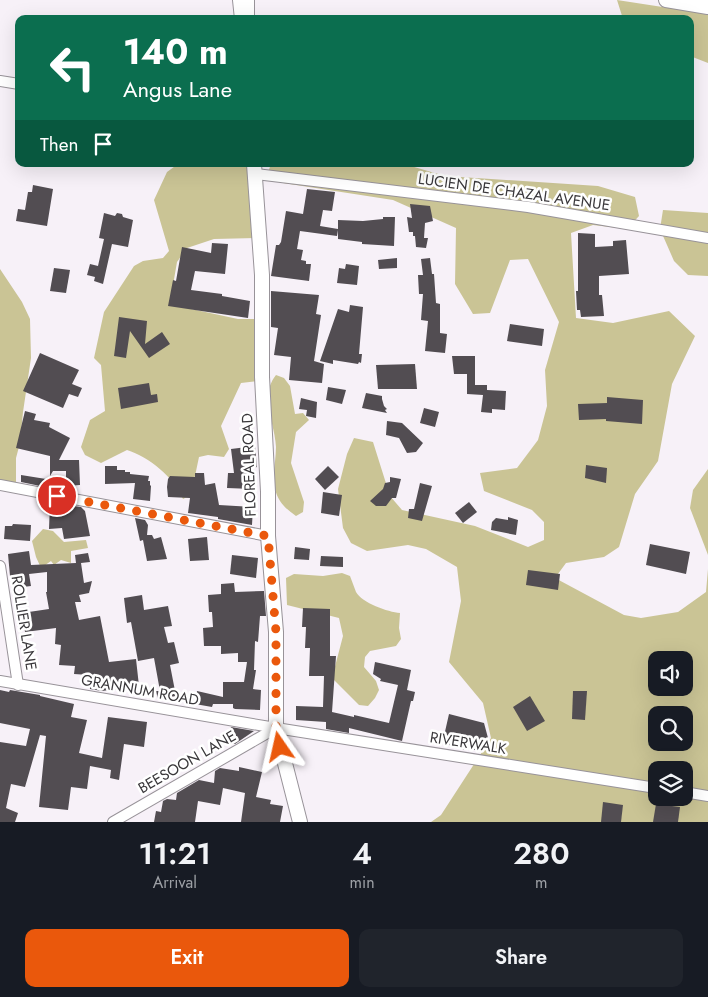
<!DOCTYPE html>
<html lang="en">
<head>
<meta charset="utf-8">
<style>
	body { margin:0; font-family:Jost,sans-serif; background:#20242c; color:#f1f3f6; height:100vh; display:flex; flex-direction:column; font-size:19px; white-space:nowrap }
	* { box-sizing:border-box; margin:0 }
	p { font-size:16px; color:#9ea1a6 }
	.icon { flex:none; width:28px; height:28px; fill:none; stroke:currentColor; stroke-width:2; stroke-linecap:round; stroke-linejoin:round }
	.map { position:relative; height:822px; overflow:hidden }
	.sheet { display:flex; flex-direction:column; background:#171b24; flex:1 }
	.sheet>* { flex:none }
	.hud { position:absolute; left:15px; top:15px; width:679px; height:152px; border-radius:10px; box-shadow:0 5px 20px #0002; background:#0b6e4f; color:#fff; overflow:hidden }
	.controls { position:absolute; left:648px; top:651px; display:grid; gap:10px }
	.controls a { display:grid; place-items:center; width:45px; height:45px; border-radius:10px; background:#171b24; box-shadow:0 5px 20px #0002; font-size:25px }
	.pin { position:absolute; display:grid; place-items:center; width:42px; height:42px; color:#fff; margin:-21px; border:2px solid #fff; border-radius:50%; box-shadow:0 1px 5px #0007 }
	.me { position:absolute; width:55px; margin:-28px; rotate:349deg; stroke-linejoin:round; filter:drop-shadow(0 0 4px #0008) }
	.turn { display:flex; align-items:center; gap:18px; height:105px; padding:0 25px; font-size:22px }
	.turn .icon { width:65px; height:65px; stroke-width:2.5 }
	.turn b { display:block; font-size:35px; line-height:42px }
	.then { display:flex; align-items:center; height:48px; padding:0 25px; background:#0003; gap:10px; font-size:19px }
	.eta { display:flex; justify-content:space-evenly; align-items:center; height:85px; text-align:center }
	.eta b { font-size:30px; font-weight:600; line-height:35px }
	.cta { display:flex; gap:10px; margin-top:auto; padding:10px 25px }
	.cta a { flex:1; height:58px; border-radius:10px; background:#ea580c; color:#fff; font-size:20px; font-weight:600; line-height:58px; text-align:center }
	.cta a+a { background:#20242c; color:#f1f3f6 }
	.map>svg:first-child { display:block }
	.green { fill:#cac495; fill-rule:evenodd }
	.building { fill:#524d52 }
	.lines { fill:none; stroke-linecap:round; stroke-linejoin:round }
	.street-casing { stroke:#989399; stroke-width:12 }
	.secondary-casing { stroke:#989399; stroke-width:16 }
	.street { stroke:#fff; stroke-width:10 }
	.secondary { stroke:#fff; stroke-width:14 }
	.route { stroke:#ea580c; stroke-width:9; stroke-dasharray:0 16.2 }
	.labels { text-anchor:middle; stroke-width:5; stroke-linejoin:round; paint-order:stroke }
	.street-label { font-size:15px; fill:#3a383b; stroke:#fff }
</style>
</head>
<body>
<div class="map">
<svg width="708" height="822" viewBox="0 0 708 822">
	<rect width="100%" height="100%" fill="#f7f1f8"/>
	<g class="green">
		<path d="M617 0 708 14V63L690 56V19H623Z"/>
		<path d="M178 164H253L256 238 214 239 187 248 177 262 172 291 182 307 238 319H258L257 381 241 383 221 426 229 449 224 457 208 455 199 457 191 495 183 499C174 477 149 457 127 450L101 463 85 455 81 447 90 420 105 411 101 365 94 358 104 312 134 266 143 261 163 258 169 251 154 200 167 172Z"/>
		<path d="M271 164H404L445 176 598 186 635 197 639 216 627 229 593 225 571 233 576 318 613 323 669 311 695 336 672 384 658 461 635 494 619 547 604 557 566 563 555 578 624 615 641 618 678 612 706 592 708 569V822H431L441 815 491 738 483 703 449 662 461 601 457 567 426 549 408 545 367 551 351 543 343 528 338 489 347 454 354 438 373 442 390 496 402 510 475 526 528 547 544 540V522L532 510 484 491 480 473 517 468 538 440 547 406 545 370 559 322 528 259 510 260 490 313 473 314 455 284 456 228 393 200 283 183 267 175ZM656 660H684V688H656ZM656 715H684V742H656ZM656 770H684V798H656Z"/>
		<path d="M663 210 708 213V276L688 275 674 261 660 229Z"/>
		<path d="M0 269 22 302 30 319 31 358 23 412 20 443 16 458V486L0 482Z"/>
		<path d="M276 375 284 378 290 386 295 414 303 413 309 420 296 432 291 463 304 502 303 512 296 516C286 509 278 502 275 489 272 476 276 460 276 447 275 423 259 396 276 375Z"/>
		<path d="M708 469V555L690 508 693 490Z"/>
		<path d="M43 529 53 531 64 542 86 540 88 548 71 551V563L61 560 54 565 51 561 41 568 36 557 32 541Z"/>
		<path d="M342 573 350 576C352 581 354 587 356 592 362 603 388 612 400 613L399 628 401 639 396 646 370 651 365 657 364 667 376 681 379 690 375 698 368 706 359 705 332 678 343 636 339 618 287 605 286 578 294 574 323 576Z"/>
	</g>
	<g class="building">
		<path d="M33 185 53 189 47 226 16 221 18 209 25 210 28 192H32Z"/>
		<path d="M307 189 335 192 332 211 323 210 320 226 338 229V220L363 221 383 219V217H395L394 246 362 244V242L338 239V230L337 236 300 231 297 249 303 250 301 260 306 261V264H311L309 281 271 276 276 245H279L281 242 286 211 303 214Z"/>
		<path d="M410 204 430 206 433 221 425 223 424 238H428L426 248 416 247 415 236H413V232H409L407 217 412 218Z"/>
		<path d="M104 213 115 216 117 213 122 214 123 217 133 220 128 247 112 244 103 284 94 281 95 277 87 275 90 264 98 266 104 239 99 238Z"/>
		<path d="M578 233 595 234V247L613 246V241L626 240 629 274 599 276V295H602L604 316 581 317 580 310H577L576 291H578Z"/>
		<path d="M212 243 228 244 225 274 195 271 191 290 222 294V296L250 301 248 318 168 306 173 280 176 281 182 247 211 253Z"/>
		<path d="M397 258V268L379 269 378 260Z"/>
		<path d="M430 258 432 274H434L436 303 440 304V333L447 334 445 353 425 351 428 321 421 320 423 294H419L418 275H423L421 259Z"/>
		<path d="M346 264 359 266 357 285 337 283 339 268 345 269Z"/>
		<path d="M54 268 70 270 66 293 50 291Z"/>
		<path d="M271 291 319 295 316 314 321 315 314 361 324 364 322 383 289 380 291 357 274 355 278 328 271 327Z"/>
		<path d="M350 305 363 307 359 354H362L361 363 359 362 358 364 333 360V364L320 361 338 309 349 312Z"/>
		<path d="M119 317 147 321 145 344 162 332 170 344 149 358 130 331 126 358 114 356Z"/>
		<path d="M510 324 544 329 542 346 507 341Z"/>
		<path d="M40 353 79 370 72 384 82 388 78 397 69 394 63 408 23 391Z"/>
		<path d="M452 356H475V385H487V390L506 391 505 410 492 409V413L481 412 483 395 467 394V374H454Z"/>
		<path d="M415 364 417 389H378L376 365Z"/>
		<path d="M149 383 151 395 157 394 158 402 121 409 118 388Z"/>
		<path d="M328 387 346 390 342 404 326 400Z"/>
		<path d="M366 393 382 396V399L384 406 387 409 385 410 387 413 362 408Z"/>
		<path d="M607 397 643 400 642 424 606 421V419L579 420 578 404 607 403Z"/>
		<path d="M301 398 317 402 316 418 306 416 307 410 299 409Z"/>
		<path d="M424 408 439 412 435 427 420 423Z"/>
		<path d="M25 411 36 414 34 420 50 423 49 427 70 438 59 460H79L80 485 66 486V471H53L50 476V456L16 448Z"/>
		<path d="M387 421 402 423 423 443 416 452 407 453 399 438 386 435Z"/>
		<path d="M255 446 257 467 253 468 252 489 227 488 228 473H234L231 449Z"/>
		<path d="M586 465 607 468 606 483 585 478Z"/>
		<path d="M105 466H117V470H125V472H130V474L149 476 148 481H150V485L151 486 150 501 133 499 135 483 105 484Z"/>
		<path d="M328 466 339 477 325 490 315 479Z"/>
		<path d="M195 473H204L205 485 215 483 219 505 253 507 252 525 218 519V517L188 513 190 498 168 497 167 487 168 479 170 476 195 477Z"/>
		<path d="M21 475 46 479 45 487 21 482Z"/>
		<path d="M390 477 401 479 396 498H392L386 506H376L370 501 383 489 385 483 390 482Z"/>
		<path d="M420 483 432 486 422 521 408 518 409 509H414Z"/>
		<path d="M323 492 342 495 339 516 321 513Z"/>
		<path d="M469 502 477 512 463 523 455 513Z"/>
		<path d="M50 503 81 507 85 511 90 536 64 539 62 528 49 529Z"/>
		<path d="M508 517 518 520 516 535 491 530 492 522 496 518 508 520Z"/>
		<path d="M135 518 145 520 148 525 147 535H152L154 539 161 537 167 559 147 561 143 540 140 541Z"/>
		<path d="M13 524 31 525 30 541 4 539 5 526H12Z"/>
		<path d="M207 537 209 560 190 561 188 539Z"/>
		<path d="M650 544 690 552 686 574 646 565Z"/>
		<path d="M295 547 310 549 309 560 294 559Z"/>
		<path d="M29 551 31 565 76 563 75 555 88 553 90 562 81 563 84 583 92 581 89 593 79 595 81 602H75L79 620 100 616 109 662 136 659 139 686 102 691 90 689 89 675 74 674 75 666 59 665 61 645 55 644 56 628 25 632 22 613 49 609 46 592H47V572L29 574 31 586 15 588 13 575 10 576 8 554Z"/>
		<path d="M232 555 258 558 256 578 230 574Z"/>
		<path d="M321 556 343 557V567L320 566Z"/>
		<path d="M528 570 560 574 558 590 526 585Z"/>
		<path d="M234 583 235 592 264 591 266 616H260L258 642 255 641 254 670H256L253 689 261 690 260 710 235 709 233 708V704H213L212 707 195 704 197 691 223 697V682H244L247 662H238V653L221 654V646H204L203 628 213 627 212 612H209L208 595 221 594V584Z"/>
		<path d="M142 595 144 610 168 606 172 626 164 627 168 643 174 642 179 663 170 665 176 696 158 699 156 691H160L154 658 138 661 131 622 127 623 124 598Z"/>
		<path d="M303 608 330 609V656H336L332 712 354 717V715L389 723 398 685 380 681 381 679 373 674 375 662 411 670 407 690 415 692 413 701H411L402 741 349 728V733L326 729V722L296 720V706L323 707 324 676H309L310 648H305L306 627H302Z"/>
		<path d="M0 690 9 692 10 690 40 695V696L74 704 71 717 87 720 79 753 102 758 108 717 147 722 144 747 124 744 119 780 110 778 111 770 90 766 87 789 71 787 68 810 39 807 46 736 40 735 25 787 11 784 6 808 18 813 15 822H0V742L26 746 30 729 0 723Z"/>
		<path d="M573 691H587L585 720 572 719Z"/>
		<path d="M530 696 545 721 527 731 513 707Z"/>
		<path d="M449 714 484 723 488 738 481 750H466L449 745 451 738 444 736Z"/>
		<path d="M231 727 254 731 235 744 228 742Z"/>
		<path d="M239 767 262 772 256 797 271 800 270 804 283 806 280 822H241L245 793 223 788 220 805 198 801 195 822H154L156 811 161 812 163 801 167 799 176 800 177 793 199 780 214 783 215 771 220 768 239 771Z"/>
		<path d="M603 802 623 805 621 822H601Z"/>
		<path d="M656 804 680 807 678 822H653Z"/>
	</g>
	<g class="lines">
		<defs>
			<g id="street">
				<path d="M249 0V19"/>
				<path d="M0 81 19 84"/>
				<path d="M256 174 528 207 708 238"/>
				<path d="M0 485 268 536"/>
				<path d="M0 566 18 685"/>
				<path d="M0 681 276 728 656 788"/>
				<path d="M684 792 708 796"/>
				<path d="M113 822 276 728"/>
			</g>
			<g id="secondary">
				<path d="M240 0 242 19"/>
				<path d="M666 0 708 7"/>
				<path d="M254 164 262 275V377L268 492V536L276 632V728L300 822"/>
			</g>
		</defs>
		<use href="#street" class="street-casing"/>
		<use href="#secondary" class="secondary-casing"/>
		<use href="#street" class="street"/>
		<use href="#secondary" class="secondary"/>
	</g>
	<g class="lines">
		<path class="route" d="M57 496 268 536 276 632V728L280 747"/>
	</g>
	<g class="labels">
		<g class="street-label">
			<text transform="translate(514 192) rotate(8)" y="5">LUCIEN DE CHAZAL AVENUE</text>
			<text transform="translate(249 465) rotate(-92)" y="5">FLOREAL ROAD</text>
			<text transform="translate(24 623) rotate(81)" y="5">ROLLIER LANE</text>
			<text transform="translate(140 690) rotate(10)" y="5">GRANNUM ROAD</text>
			<text transform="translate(468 743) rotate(9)" y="5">RIVERWALK</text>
			<text transform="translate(187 762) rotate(-30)" y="5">BEESOON LANE</text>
		</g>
	</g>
</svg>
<div class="controls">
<a><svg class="icon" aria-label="sound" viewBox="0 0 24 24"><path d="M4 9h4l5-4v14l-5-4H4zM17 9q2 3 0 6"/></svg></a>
<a><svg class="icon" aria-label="search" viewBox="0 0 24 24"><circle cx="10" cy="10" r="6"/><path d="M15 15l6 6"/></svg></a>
<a><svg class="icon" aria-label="layers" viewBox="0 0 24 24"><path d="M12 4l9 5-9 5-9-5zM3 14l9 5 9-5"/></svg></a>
</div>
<div class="pin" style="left:57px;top:496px;background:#d93025"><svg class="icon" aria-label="arrive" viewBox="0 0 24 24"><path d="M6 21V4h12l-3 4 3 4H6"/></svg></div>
<svg class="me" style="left:280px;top:747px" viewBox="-20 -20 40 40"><path d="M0-17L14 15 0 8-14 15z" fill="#ea580c" stroke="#fff" stroke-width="4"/></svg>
<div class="hud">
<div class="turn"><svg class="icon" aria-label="left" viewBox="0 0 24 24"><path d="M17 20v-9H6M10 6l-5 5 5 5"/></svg><div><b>140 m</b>Angus Lane</div></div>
<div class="then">Then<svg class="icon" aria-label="arrive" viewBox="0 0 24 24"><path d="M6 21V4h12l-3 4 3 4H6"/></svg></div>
</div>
</div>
<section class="sheet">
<div class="eta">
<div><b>11:21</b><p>Arrival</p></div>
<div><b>4</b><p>min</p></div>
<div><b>280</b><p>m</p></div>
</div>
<div class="cta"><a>Exit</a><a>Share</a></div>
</section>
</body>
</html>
